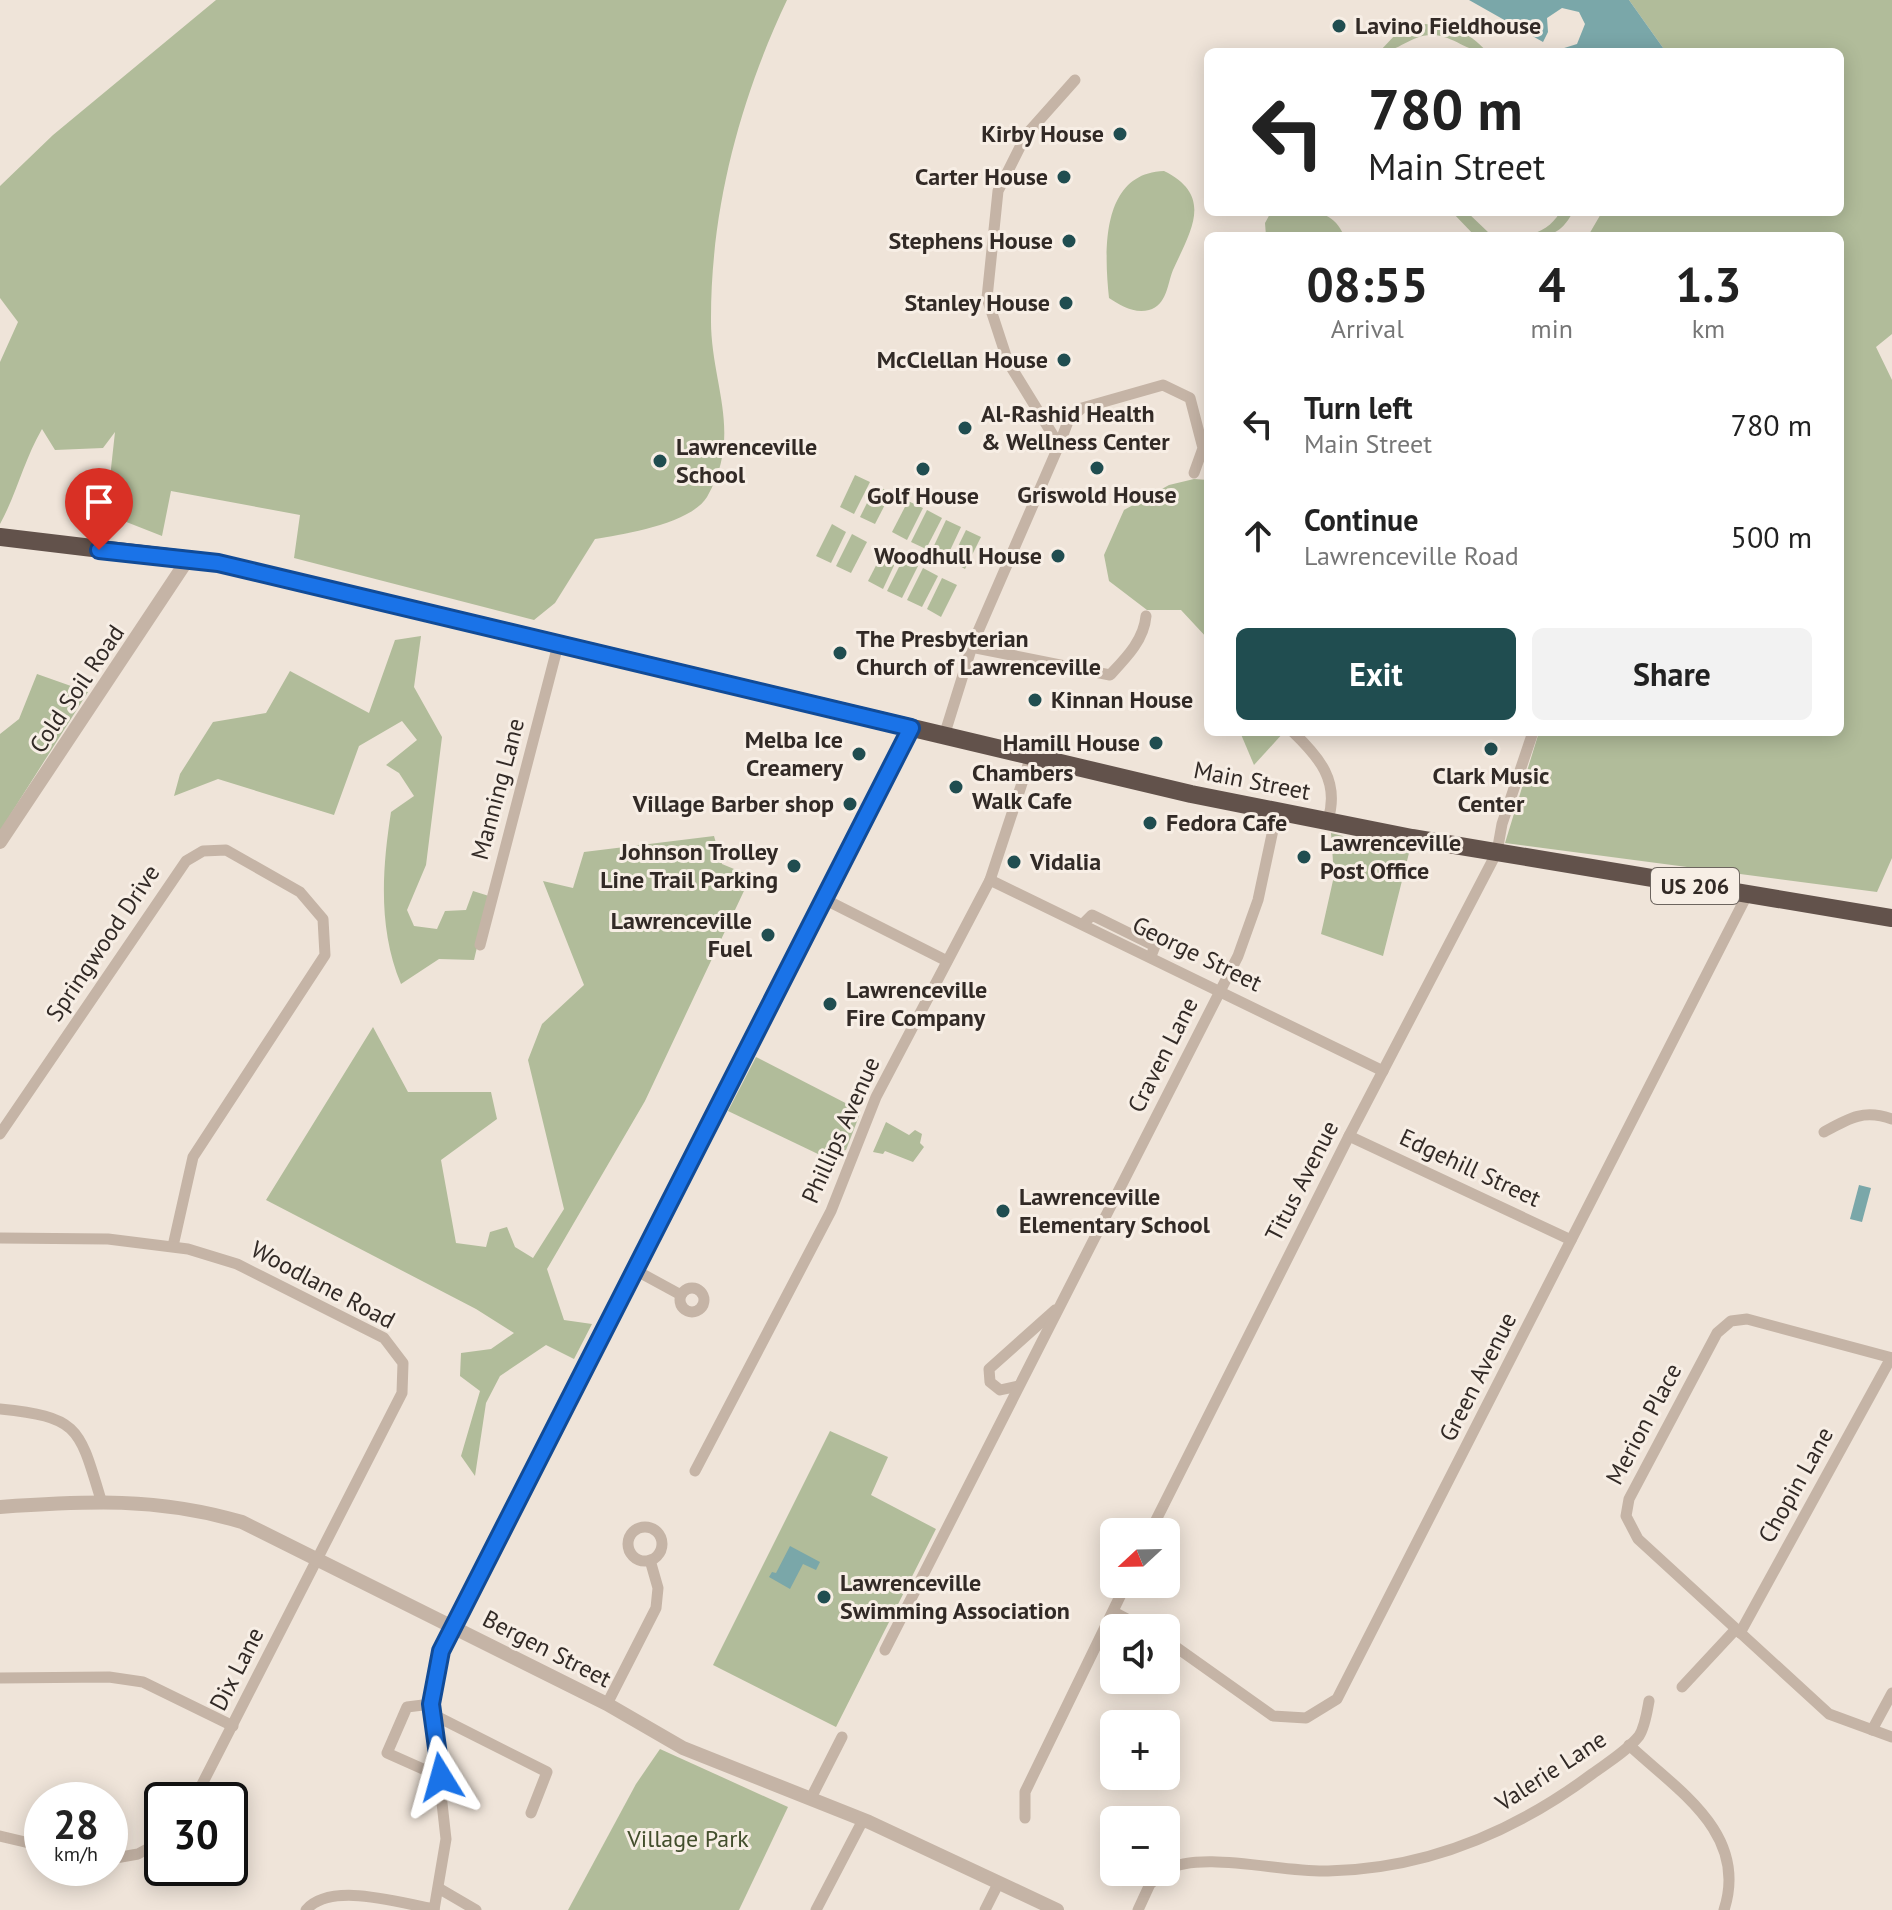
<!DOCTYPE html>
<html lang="en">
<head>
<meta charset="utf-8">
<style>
	body { margin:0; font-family:"PT Sans",sans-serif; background:#f2f2f2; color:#222; height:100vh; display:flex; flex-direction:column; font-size:30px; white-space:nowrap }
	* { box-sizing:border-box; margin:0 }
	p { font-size:26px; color:#767676 }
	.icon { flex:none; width:44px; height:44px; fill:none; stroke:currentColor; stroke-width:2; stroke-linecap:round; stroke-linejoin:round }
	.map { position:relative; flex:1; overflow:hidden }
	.side { position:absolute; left:1204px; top:232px; width:640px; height:504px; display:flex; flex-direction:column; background:#fff; border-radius:12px; box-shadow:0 4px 20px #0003 }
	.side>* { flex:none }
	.guide { position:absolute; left:1204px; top:48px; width:640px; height:168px; border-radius:12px; box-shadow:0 4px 20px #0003; background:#fff; color:#222; overflow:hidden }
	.needle { width:52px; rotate:248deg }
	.buttons { position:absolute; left:1100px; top:1518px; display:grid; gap:16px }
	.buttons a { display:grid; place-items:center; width:80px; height:80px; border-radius:12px; background:#fff; box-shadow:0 4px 20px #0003; font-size:40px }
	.speed { position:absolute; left:24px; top:1782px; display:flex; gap:16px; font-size:40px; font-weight:700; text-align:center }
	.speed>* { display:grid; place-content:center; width:104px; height:104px; border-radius:50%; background:#fff; box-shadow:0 4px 20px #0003; line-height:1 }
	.speed small { font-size:20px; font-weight:400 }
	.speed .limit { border:4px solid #111; border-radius:12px; background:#fff; color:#111 }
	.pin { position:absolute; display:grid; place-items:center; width:68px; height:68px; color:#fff; margin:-82px -34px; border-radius:50% 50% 50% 0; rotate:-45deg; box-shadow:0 0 8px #0007 }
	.pin .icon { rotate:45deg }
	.me { position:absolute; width:88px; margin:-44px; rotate:352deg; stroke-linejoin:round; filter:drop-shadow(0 0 6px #0008) }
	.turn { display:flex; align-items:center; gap:28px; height:168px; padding:0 32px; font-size:36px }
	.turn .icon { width:104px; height:104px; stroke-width:2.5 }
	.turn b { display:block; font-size:56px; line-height:68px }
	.eta { display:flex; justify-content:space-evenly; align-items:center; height:136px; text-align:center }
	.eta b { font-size:48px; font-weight:700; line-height:56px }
	.cta { display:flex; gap:16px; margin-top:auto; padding:16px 32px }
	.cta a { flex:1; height:92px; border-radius:12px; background:#204d50; color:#fff; font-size:32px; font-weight:700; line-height:92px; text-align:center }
	.cta a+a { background:#f2f2f2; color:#222 }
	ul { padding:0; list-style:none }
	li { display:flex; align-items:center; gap:24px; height:112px; padding:0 32px }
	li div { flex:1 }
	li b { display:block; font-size:30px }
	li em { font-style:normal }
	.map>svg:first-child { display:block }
	.green { fill:#b1bc9a }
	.water { fill:#7aa7a9 }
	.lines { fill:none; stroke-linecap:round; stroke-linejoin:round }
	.minor { stroke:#c5b4a6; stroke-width:11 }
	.tertiary { stroke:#c5b4a6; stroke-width:14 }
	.trunk { stroke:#62524b; stroke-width:18 }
	.route-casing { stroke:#114b97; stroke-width:20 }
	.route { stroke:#1a73e8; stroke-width:14 }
	.poi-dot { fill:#204d50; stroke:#f7eee5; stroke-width:3 }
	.labels { text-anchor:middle; stroke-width:6; stroke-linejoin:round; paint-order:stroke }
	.shield { fill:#f7eee5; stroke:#6d655f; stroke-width:2 }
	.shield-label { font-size:22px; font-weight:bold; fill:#322a26 }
	.poi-label { font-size:24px; font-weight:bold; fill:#322a26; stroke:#f7eee5; text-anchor:start }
	.street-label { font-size:24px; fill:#322a26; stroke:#f7eee5 }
	.park-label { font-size:24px; fill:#424e2c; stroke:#f7eee5 }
</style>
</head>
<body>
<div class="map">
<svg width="1892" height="1910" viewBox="0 0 1892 1910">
	<rect width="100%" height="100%" fill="#efe4d9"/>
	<g class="green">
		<path d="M216 0H787C740 99 711 208 711 318 710 383 744 433 707 497 690 524 625 534 595 539L555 603 534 620 294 558 300 515 171 491 162 536 106 514 115 432 103 448 55 450 42 429C24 460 17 493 0 524V362L18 322 0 298V186L53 135Z"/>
		<path d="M1629 0H1892V334L1876 347 1892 380V858L1877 892 1505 843 1539 732H1840V236H1588L1602 212H1840V52H1666Z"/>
		<path d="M1419 24C1447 24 1468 30 1487 52 1467 52 1454 36 1433 35 1411 34 1399 52 1379 52L1397 33Z"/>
		<path d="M1164 171C1215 196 1190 232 1173 270 1167 285 1167 305 1149 310 1134 314 1120 305 1109 298 1104 251 1101 173 1164 171Z"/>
		<path d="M1271 212C1301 212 1331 204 1344 236H1266L1265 223Z"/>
		<path d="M1452 212H1467L1489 233 1501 236H1475Z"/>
		<path d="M1560 212H1573C1560 235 1551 236 1526 236 1541 232 1552 226 1560 212Z"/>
		<path d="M855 475 870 482 854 514 840 507Z"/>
		<path d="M1194 479 1208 480V639L1181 610H1147L1109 581 1104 555 1124 510 1169 485Z"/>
		<path d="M876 485 891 493 875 524 860 517Z"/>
		<path d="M908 501 923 508 907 540 892 532Z"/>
		<path d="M927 510 942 518 926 549 911 542Z"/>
		<path d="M946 520 961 527 946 559 931 552Z"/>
		<path d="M832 524 846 532 831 563 816 556Z"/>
		<path d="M966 530 981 537 965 569 951 561Z"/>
		<path d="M852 534 867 542 851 573 836 566Z"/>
		<path d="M884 550 898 557 883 589 868 581Z"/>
		<path d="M903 559 918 566 902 598 887 591Z"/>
		<path d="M923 568 938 576 922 607 907 600Z"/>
		<path d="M942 578 957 585 941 617 927 609Z"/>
		<path d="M421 636 414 687 442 737 426 865 407 910 414 926 437 929 445 911 466 910 473 891 489 896 474 960 439 959 401 984C378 929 382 870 391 812L414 796 399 773 386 765 417 740 402 721 359 746 334 815 218 779 174 796 180 774 213 722 266 713 290 671 369 713 395 640Z"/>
		<path d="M37 674 88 692 0 831V734L19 719Z"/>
		<path d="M1240 732H1284L1254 765Z"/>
		<path d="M1331 833 1409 853 1383 956 1321 934 1334 876Z"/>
		<path d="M714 836 722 864 751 876 645 1101 547 1269 564 1320 592 1324 574 1359 546 1345 500 1376 486 1403 475 1476 461 1456 480 1391 460 1376 461 1353 491 1349 514 1333 476 1309 266 1200 373 1027 408 1092H491L497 1119 441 1160 456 1243 486 1247 490 1232 507 1227 515 1247 533 1258 564 1209 528 1060 542 1024 584 985 543 881 573 888 584 852Z"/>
		<path d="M756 1057 861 1111 846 1150 818 1154 728 1111Z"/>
		<path d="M886 1122 909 1135 915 1130 922 1134 920 1143 924 1147 913 1162 885 1151 883 1154 873 1152Z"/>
		<path d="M830 1431 888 1457 871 1495 936 1529 836 1727 713 1665Z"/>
		<path d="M660 1749 788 1807 739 1910H568L636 1784Z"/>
	</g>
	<g class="water">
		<path d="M1469 0H1629L1666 52H1564L1561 49 1577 44 1585 24 1579 12 1562 8 1547 18 1548 32 1543 42Z"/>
		<path d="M1859 1185 1871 1188 1862 1222 1850 1219Z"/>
		<path d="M790 1546 820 1562 816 1570 803 1564 790 1589 769 1577 772 1572 776 1573Z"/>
	</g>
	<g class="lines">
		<g class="minor">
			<path d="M1059 445 1069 419 1082 408 1163 385 1190 398 1203 448 1194 473"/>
			<path d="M971 647 1110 675C1126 658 1144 640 1146 616"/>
			<path d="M1293 732C1319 757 1340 781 1328 820"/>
			<path d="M944 736 973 643 1059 445 1008 362 987 298 998 191 1026 135 1075 80"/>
			<path d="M990 880 1383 1071"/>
			<path d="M824 899 947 961"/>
			<path d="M1084 923 1092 915 1155 946 1151 956"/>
			<path d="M480 945 558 645"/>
			<path d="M1824 1132C1849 1118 1864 1109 1892 1119"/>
			<path d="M0 1134 186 861 203 851 226 850 300 892 323 919 325 955 193 1157 173 1246"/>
			<path d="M1349 1136 1571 1240"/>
			<path d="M0 1238 108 1239 188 1249 237 1264 384 1338 403 1363 402 1393 194 1800"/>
			<path d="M635 1270 681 1295"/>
			<circle cx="692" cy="1300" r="12"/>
			<path d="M1892 1358 1747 1319 1731 1321 1717 1333 1629 1499 1626 1516 1638 1539 1829 1714 1892 1737"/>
			<path d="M1018 1386 1000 1390 990 1382 989 1369 1055 1310"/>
			<path d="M0 1409C79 1417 79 1427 101 1500"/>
			<path d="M695 1471 831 1211 876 1097 990 880 1031 756"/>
			<circle cx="645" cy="1544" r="17"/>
			<path d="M1150 1532 1349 1136 1497 852 1502 824 1533 732"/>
			<path d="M1114 1612 1144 1628"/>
			<path d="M1740 1633 1891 1358"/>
			<path d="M1166 1640 1273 1716 1306 1718 1337 1699 1747 895"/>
			<path d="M885 1650 1238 956 1258 900 1277 811"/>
			<path d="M0 1678 109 1677 143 1682 233 1726"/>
			<path d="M1682 1687 1736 1629"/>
			<path d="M431 1704 407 1707 387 1753 441 1777"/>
			<path d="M607 1704 656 1608 658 1588 650 1560"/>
			<path d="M432 1714 547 1772 531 1813"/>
			<path d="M1872 1730 1892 1693"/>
			<path d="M1629 1745C1677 1790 1749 1833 1724 1910"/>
			<path d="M811 1798 842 1737"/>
			<path d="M1025 1818V1792L1126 1584"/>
			<path d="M0 1836 42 1846"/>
			<path d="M110 1859 138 1854 162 1841"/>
			<path d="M1166 1870C1201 1850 1284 1873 1328 1871 1425 1869 1514 1832 1592 1774 1607 1763 1627 1751 1639 1736 1645 1727 1647 1712 1649 1701"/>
			<path d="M440 1889 476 1910"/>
			<path d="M306 1910C331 1881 399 1903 434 1909"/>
			<path d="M434 1910 446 1839 431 1704 441 1651 911 728"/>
			<path d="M816 1910 863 1820"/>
			<path d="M985 1910 998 1884"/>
			<path d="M1138 1910 1150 1884 1164 1872"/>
		</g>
		<g class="tertiary">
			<path d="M0 842 188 559"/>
			<path d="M0 1507C87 1501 157 1497 242 1522L607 1704 683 1748 869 1822 1057 1910"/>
		</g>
		<path class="trunk" d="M0 537 218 563 1191 794 1412 838 1892 918"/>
	</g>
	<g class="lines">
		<defs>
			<path id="route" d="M99 550 218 563 911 728 441 1651 431 1704 441 1777"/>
		</defs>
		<use href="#route" class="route-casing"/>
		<use href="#route" class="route"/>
	</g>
	<g class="poi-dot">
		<circle cx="1339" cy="26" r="8"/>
		<circle cx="1120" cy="134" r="8"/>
		<circle cx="1064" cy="177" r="8"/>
		<circle cx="1069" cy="241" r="8"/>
		<circle cx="1066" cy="303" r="8"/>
		<circle cx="1064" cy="360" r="8"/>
		<circle cx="965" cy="428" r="8"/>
		<circle cx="660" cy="461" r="8"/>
		<circle cx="1097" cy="468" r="8"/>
		<circle cx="923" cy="469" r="8"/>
		<circle cx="1058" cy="556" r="8"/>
		<circle cx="840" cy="653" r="8"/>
		<circle cx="1035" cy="700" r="8"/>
		<circle cx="1156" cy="743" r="8"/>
		<circle cx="1491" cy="749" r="8"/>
		<circle cx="859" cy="754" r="8"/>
		<circle cx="956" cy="787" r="8"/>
		<circle cx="850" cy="804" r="8"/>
		<circle cx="1150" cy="823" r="8"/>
		<circle cx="1304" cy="857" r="8"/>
		<circle cx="1014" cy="862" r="8"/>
		<circle cx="794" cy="866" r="8"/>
		<circle cx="768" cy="935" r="8"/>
		<circle cx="830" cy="1004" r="8"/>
		<circle cx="1003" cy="1211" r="8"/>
		<circle cx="824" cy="1597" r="8"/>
	</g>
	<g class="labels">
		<rect class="shield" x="1651" y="868" width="88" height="36" rx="6"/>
		<g class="shield-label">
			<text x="1695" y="894">US 206</text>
		</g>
		<g class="poi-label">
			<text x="1355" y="34">Lavino Fieldhouse</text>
			<text x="1104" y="142" text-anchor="end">Kirby House</text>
			<text x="1048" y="185" text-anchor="end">Carter House</text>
			<text x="1053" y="249" text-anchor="end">Stephens House</text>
			<text x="1050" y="311" text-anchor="end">Stanley House</text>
			<text x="1048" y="368" text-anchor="end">McClellan House</text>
			<text x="981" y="422">Al-Rashid Health<tspan x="981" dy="28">&amp; Wellness Center</tspan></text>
			<text x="676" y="455">Lawrenceville<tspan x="676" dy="28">School</tspan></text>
			<text x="1097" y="503" text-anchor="middle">Griswold House</text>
			<text x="923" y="504" text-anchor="middle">Golf House</text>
			<text x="1042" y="564" text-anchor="end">Woodhull House</text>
			<text x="856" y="647">The Presbyterian<tspan x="856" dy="28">Church of Lawrenceville</tspan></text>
			<text x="1051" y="708">Kinnan House</text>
			<text x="843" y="748" text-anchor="end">Melba Ice<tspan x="843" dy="28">Creamery</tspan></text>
			<text x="1140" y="751" text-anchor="end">Hamill House</text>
			<text x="972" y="781">Chambers<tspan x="972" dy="28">Walk Cafe</tspan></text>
			<text x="1491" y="784" text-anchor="middle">Clark Music<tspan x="1491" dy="28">Center</tspan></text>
			<text x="834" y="812" text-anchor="end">Village Barber shop</text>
			<text x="1166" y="831">Fedora Cafe</text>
			<text x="1320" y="851">Lawrenceville<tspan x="1320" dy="28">Post Office</tspan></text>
			<text x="778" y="860" text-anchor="end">Johnson Trolley<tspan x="778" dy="28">Line Trail Parking</tspan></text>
			<text x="1030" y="870">Vidalia</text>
			<text x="752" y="929" text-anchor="end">Lawrenceville<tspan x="752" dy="28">Fuel</tspan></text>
			<text x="846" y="998">Lawrenceville<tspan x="846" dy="28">Fire Company</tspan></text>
			<text x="1019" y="1205">Lawrenceville<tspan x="1019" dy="28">Elementary School</tspan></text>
			<text x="840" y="1591">Lawrenceville<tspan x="840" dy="28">Swimming Association</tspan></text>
		</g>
		<g class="street-label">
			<text transform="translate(77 689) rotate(-56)" y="8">Cold Soil Road</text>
			<text transform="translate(1252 781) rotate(11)" y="8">Main Street</text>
			<text transform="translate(498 789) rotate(-75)" y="8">Manning Lane</text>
			<text transform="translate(103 943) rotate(-56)" y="8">Springwood Drive</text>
			<text transform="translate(1197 954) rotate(26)" y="8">George Street</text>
			<text transform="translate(1163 1055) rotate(-63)" y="8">Craven Lane</text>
			<text transform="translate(841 1130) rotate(-66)" y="8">Phillips Avenue</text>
			<text transform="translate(1470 1168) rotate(25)" y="8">Edgehill Street</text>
			<text transform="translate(1302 1181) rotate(-63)" y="8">Titus Avenue</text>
			<text transform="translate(323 1285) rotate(28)" y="8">Woodlane Road</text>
			<text transform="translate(1478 1377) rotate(-63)" y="8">Green Avenue</text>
			<text transform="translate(1644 1424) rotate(-62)" y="8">Merion Place</text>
			<text transform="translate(1796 1485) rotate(-61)" y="8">Chopin Lane</text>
			<text transform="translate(547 1649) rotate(27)" y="8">Bergen Street</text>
			<text transform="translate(237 1669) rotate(-63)" y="8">Dix Lane</text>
			<text transform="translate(1551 1771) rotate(-33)" y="8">Valerie Lane</text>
		</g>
		<g class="park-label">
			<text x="688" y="1847">Village Park</text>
		</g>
	</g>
</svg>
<div class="buttons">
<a><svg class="needle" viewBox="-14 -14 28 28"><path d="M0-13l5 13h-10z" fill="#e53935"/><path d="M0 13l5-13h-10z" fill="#767676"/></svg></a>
<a><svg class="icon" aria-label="sound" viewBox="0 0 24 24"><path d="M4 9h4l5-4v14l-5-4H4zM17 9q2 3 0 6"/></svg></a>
<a>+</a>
<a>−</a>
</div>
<div class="speed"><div>28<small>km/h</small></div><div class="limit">30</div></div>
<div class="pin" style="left:99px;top:550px;background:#d93025"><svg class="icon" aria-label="arrive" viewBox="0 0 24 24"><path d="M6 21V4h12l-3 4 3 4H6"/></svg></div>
<svg class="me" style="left:441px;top:1777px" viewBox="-20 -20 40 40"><path d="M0-17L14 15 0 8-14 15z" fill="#1a73e8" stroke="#fff" stroke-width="4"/></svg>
<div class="guide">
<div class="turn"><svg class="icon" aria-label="left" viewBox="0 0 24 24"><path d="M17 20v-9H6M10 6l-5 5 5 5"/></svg><div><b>780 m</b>Main Street</div></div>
</div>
<section class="side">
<div class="eta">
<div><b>08:55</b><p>Arrival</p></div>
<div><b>4</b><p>min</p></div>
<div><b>1.3</b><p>km</p></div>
</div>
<ul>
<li><svg class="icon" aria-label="left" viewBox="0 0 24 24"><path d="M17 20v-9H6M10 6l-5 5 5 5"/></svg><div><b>Turn left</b><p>Main Street</p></div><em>780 m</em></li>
<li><svg class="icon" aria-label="ahead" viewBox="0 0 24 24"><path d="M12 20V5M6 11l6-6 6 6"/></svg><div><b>Continue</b><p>Lawrenceville Road</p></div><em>500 m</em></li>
</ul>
<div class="cta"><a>Exit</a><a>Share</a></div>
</section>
</div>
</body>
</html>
